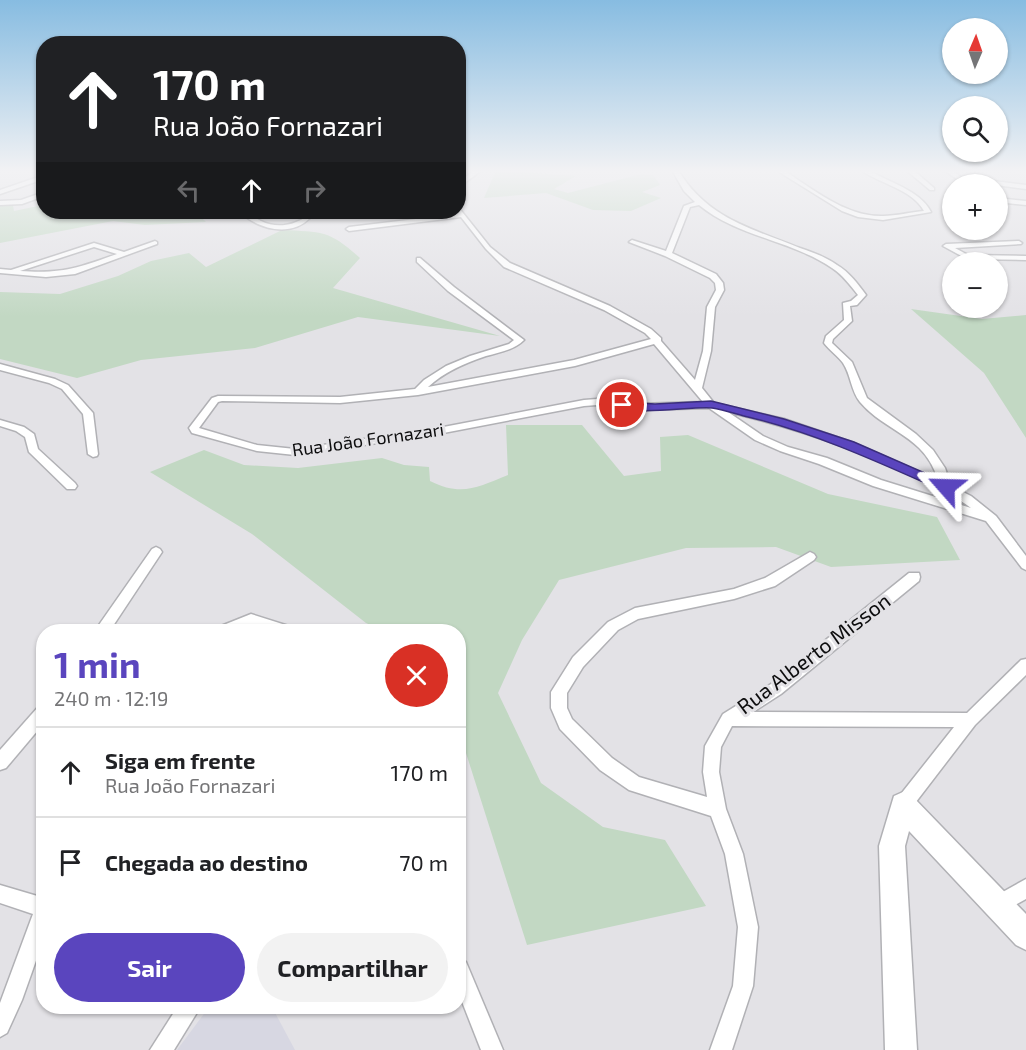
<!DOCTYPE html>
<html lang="pt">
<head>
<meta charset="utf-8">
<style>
	body { margin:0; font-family:"Exo 2",sans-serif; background:#f2f2f2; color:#202124; height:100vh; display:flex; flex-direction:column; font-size:22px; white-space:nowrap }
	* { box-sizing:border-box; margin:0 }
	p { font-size:20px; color:#757577 }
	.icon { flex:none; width:33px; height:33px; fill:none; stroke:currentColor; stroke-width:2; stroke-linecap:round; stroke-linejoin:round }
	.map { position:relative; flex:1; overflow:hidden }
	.side { position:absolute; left:36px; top:624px; width:430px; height:390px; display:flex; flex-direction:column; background:#fff; border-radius:24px; box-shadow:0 2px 4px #0004 }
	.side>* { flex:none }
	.hud { position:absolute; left:36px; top:36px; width:430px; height:183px; border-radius:24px; box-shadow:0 2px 4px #0004; background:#202124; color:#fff; overflow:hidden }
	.needle { width:39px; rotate:2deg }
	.buttons { position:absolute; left:942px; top:18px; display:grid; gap:12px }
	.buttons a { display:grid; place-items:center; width:66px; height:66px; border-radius:50%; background:#fff; box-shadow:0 2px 4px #0004; font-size:30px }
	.pin { position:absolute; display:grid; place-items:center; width:51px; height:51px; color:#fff; margin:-26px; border:3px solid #fff; border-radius:50%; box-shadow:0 2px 6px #0007 }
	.me { position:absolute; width:66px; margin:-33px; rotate:295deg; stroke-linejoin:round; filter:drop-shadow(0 0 4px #0008) }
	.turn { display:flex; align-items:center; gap:21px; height:126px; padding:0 18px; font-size:27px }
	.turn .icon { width:78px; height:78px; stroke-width:2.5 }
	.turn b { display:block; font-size:42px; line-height:51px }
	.lanes { display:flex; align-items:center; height:57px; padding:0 18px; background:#0003; justify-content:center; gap:30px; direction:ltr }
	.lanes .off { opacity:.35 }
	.round { display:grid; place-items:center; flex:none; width:63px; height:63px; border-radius:32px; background:#f2f2f2 }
	.overview { display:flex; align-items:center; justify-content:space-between; height:102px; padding:0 18px }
	h1 { font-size:36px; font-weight:700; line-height:45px; color:#5a45be }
	.cta { display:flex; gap:12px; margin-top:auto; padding:12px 18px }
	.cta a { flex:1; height:69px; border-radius:36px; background:#5a45be; color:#fff; font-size:24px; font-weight:700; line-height:69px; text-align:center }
	.cta a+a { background:#f2f2f2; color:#202124 }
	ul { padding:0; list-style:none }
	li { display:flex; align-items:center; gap:18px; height:90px; padding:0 18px; border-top:2px solid #e0e0e0 }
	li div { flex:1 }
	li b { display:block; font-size:22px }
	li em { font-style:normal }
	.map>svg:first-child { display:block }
	.built { fill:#d7d7e2 }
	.green { fill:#c2d8c3 }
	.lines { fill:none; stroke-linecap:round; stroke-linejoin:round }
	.street-casing { stroke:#b1b1b5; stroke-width:3 }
	.secondary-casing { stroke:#b1b1b5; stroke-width:3 }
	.street { fill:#fff; fill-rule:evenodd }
	.secondary { fill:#fff; fill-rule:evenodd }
	.route { fill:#5a45be; stroke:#3a2d7c; stroke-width:1.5 }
	.labels { text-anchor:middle; stroke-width:6; stroke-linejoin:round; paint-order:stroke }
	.street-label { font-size:18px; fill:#0d0d0e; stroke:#e3e2e6 }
	.near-street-label { font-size:21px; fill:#0d0d0e; stroke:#e3e2e6 }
</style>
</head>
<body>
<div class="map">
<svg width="1026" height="1050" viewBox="0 0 1026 1050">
	<rect width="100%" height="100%" fill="#e3e2e6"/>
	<path class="built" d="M209 1007H272L295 1050H177Z"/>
	<g class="green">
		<path d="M496 170 576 176 554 189 568 193 641 174 653 175 660 185 642 192 661 198 631 211 593 210 546 193 484 198Z"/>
		<path d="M0 205H13L14 211 43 205 44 212H196L206 222 145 225 113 221 0 243Z"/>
		<path d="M282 230C323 232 329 230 360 258L333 288 500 336 358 317 255 348 141 360 77 378 0 359V292L60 294 118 276 151 261 189 253 206 267Z"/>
		<path d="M911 309 982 319 1026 315V438L984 373Z"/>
		<path d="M506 425H582L624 476 661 471 660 437 688 435 828 494 937 517 960 560 831 567 776 547 686 548 559 580 522 640 498 693 541 783 603 827 665 840 706 906 527 945 459 731V632L384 631 366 623 252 534 150 472 204 450 244 465 298 468 382 458 404 465 429 467 430 481C462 497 478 487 508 475Z"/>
	</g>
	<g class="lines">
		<defs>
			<g id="street">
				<path d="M475 170H482L459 187V182Z"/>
				<path d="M672 170H678C707 218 750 228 800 248 812 252 826 257 837 265 849 272 858 284 866 295L857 305 850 306 852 321 833 339 832 343 852 362 867 398 916 434 933 450 945 468 951 486 971 496 996 516 1026 556V570L1022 568 986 521 873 486 819 464 780 451 755 440 709 408 638 410 597 405 584 406 433 435 295 455 257 451 192 433 189 428 212 398 218 396 340 397 415 389 424 380 446 366 470 356 509 344 514 340 448 291 417 262V258H420L454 287 524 340C514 350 500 352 486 356 465 363 444 372 428 387L574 360 651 339 645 333 604 310 504 267 486 249 461 217 349 231 346 229 349 227 458 214 457 212H459V208L490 247 510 263 610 306 651 329 661 338V341L695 380 703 351 707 307 716 290 715 283 710 278 665 256 629 242 632 240 666 251 684 206 695 202 684 191ZM699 205C738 237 791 240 832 268 843 275 850 285 858 295L851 301 843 303 844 320 826 336 824 343C829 350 838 356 843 363 851 375 851 391 860 402 885 432 925 435 938 480L854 443 784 419 714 403 702 388 711 351 715 307 724 290 723 283 716 274 672 253 690 207ZM654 344 703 402 638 404 597 399 584 400 433 429 295 449 257 445 199 428 218 402 222 401 340 403 418 395 575 366ZM728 412C795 428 861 450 923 481 939 490 957 497 971 508L881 480 827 458 788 447 763 436Z"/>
				<path d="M776 170H783C813 189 846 217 883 216 896 216 911 212 924 211 912 189 880 184 861 170H868C888 182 920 190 931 212L883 220 858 217 842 211Z"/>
				<path d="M906 170H913L934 188V190H930Z"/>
				<path d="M944 170H951L961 177 1026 185V189L967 181 970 184H964Z"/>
				<path d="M44 175V179L0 194V190Z"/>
				<path d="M44 192V196L22 204 0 205V201L21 200Z"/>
				<path d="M998 198 1026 201V205L998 202Z"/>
				<path d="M240 212C249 211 253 217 261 221 275 228 292 226 304 218L300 212H306L310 218C290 238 258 229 240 212Z"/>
				<path d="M155 241 157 242V244L75 274 46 277 0 273V269L11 270 94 243 124 252ZM94 247 117 254C78 268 62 274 20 271Z"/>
				<path d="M1019 241 1022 243 1021 244 955 248 968 255 1026 256V260L967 259 943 246 946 244Z"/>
				<path d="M0 364 55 379 68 385 93 413 98 454 97 456 93 457 88 454 83 414 62 389 49 383 0 370Z"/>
				<path d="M0 420 24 427 34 434 38 449 75 483 77 486 75 489H67L29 452 25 437 16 431 0 426Z"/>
				<path d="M156 547 160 549 162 552 160 555 109 632H94L152 549Z"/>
				<path d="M810 552 814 554 816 557 814 560 775 586 734 599 638 619 618 630 583 667 567 693V708L572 719 612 758 639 777 707 797 703 772 705 746 723 714 771 684 909 573H919L920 577 919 581 781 694 753 712 967 713 1021 660 1026 659V675L975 725 909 811 903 814 897 811 894 805 897 799 954 727 732 726 721 747 719 772 726 809 743 854 758 927 753 986 732 1050H710L733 986 738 927 725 854 711 816 629 790 600 770 560 729 551 708V692L573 657 608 622 635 608 734 589 765 578Z"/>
				<path d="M251 614 295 628 297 632H269L251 626 237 632H214L216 628Z"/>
				<path d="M44 704V723L6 768 0 770V750L39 706Z"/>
				<path d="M1026 879V899L999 914 992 912 990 905 992 898Z"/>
				<path d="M0 885 44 898V938L22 1000 7 1033 0 1037V1003L33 914 0 903Z"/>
				<path d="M459 959 466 962 503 1050H481L459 994Z"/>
				<path d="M178 1006H201L174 1050H150Z"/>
			</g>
			<path id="secondary" d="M903 792 912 796 1026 914V950L1016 945 909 831 905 846 917 1050H885L879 846 894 796Z"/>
		</defs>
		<use href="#street" class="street-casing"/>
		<use href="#secondary" class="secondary-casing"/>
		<use href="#street" class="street"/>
		<use href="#secondary" class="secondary"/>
	</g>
	<linearGradient id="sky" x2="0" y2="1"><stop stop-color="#87bce1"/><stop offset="0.54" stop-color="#f2f2f4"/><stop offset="1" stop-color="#f2f2f4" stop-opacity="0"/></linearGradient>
	<rect width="1026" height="317" fill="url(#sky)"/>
	<path class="route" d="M711 401 784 419 854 442 950 484 952 487 946 492 941 490C878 462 815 433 748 417 736 414 724 410 712 408 691 406 631 417 617 405L622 402 655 404Z"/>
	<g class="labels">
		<g class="street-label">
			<text transform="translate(368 440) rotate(-8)" y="6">Rua João Fornazari</text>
		</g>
		<g class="near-street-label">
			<text transform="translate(814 654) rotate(-37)" y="7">Rua Alberto Misson</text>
		</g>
	</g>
</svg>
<div class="buttons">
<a><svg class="needle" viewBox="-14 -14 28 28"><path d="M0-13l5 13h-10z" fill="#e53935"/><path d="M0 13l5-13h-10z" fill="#757577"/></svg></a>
<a><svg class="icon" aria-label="search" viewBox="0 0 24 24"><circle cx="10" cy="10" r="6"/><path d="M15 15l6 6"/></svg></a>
<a>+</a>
<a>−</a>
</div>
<div class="pin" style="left:622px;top:405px;background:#d93025"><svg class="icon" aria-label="arrive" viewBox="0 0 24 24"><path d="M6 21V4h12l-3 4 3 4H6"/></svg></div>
<svg class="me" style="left:946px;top:487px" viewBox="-20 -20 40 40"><path d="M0-17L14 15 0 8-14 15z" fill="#5a45be" stroke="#fff" stroke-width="4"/></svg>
<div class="hud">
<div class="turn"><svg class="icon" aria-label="ahead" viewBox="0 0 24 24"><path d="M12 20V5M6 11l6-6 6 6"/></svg><div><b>170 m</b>Rua João Fornazari</div></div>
<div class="lanes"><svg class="icon off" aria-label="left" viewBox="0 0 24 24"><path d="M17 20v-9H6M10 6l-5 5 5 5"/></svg><svg class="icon" aria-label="ahead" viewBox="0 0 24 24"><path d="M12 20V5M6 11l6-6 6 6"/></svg><svg class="icon off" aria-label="right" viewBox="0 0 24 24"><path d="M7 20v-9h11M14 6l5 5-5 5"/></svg></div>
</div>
<section class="side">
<div class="overview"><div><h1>1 min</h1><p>240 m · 12:19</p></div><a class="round" style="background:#d93025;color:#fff"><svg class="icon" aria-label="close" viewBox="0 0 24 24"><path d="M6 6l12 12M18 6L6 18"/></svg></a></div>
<ul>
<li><svg class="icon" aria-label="ahead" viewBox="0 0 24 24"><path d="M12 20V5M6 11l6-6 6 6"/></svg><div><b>Siga em frente</b><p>Rua João Fornazari</p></div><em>170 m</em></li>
<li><svg class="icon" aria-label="arrive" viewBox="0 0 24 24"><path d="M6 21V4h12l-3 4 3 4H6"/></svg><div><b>Chegada ao destino</b></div><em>70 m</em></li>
</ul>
<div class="cta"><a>Sair</a><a>Compartilhar</a></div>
</section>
</div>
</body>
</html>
